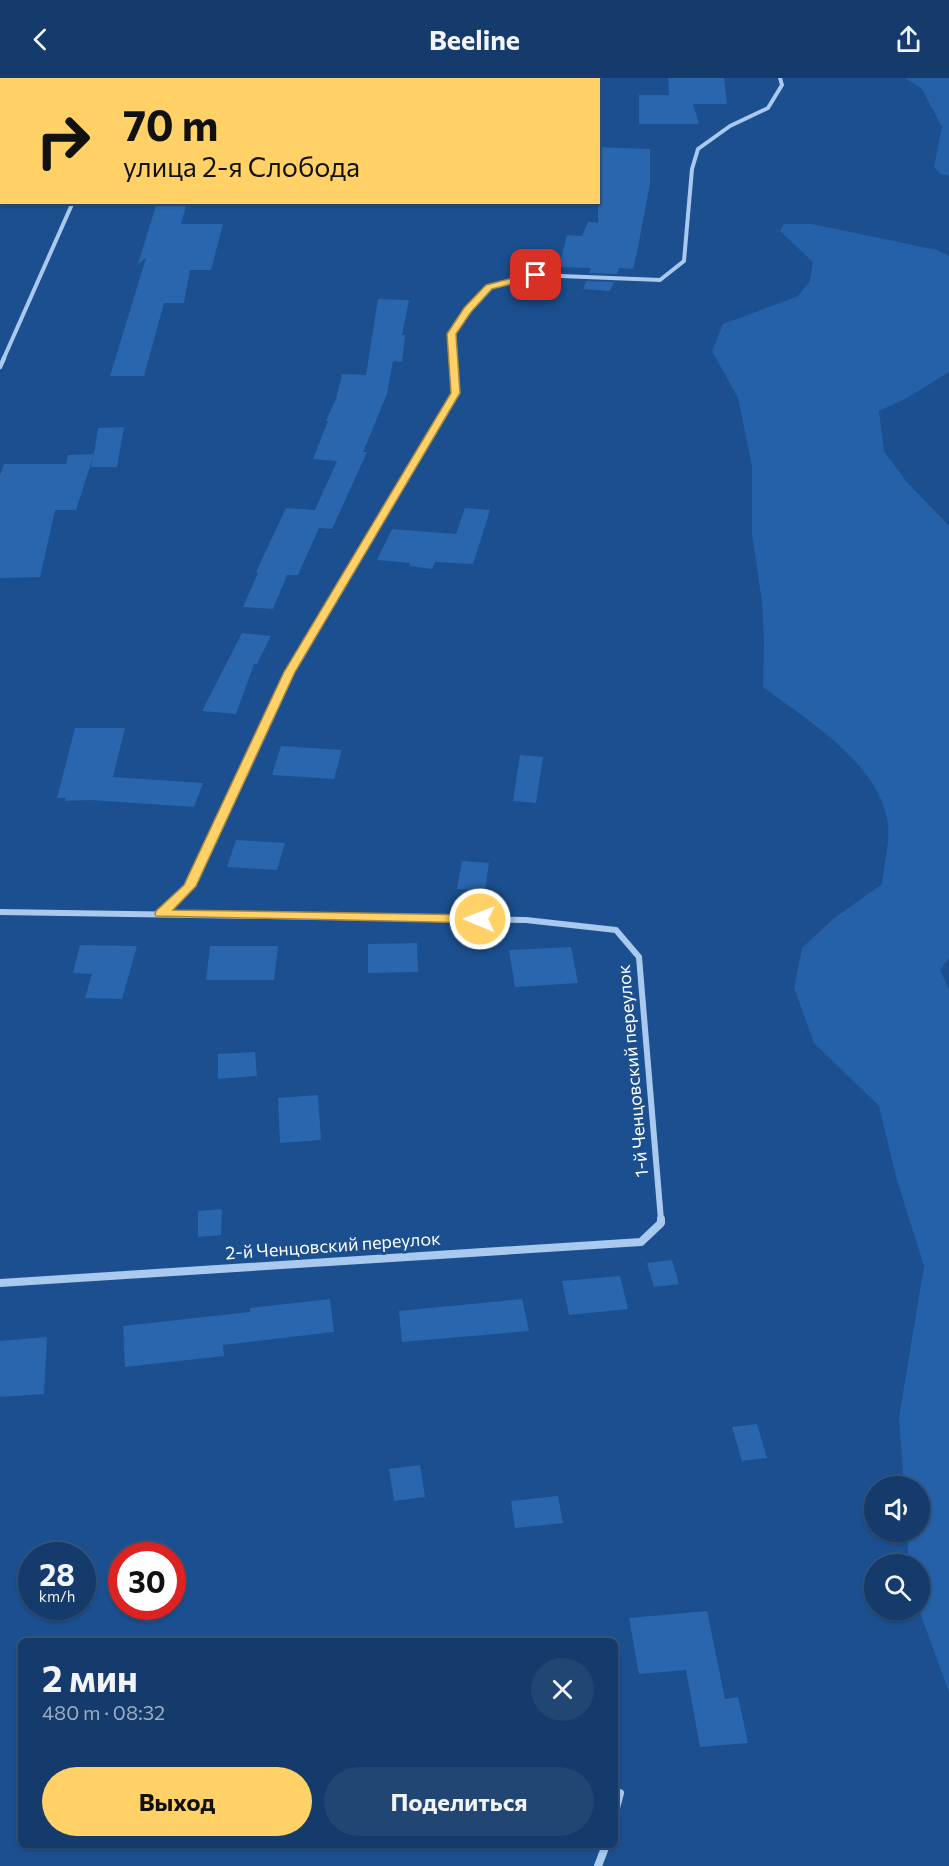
<!DOCTYPE html>
<html lang="ru">
<head>
<meta charset="utf-8">
<style>
	body { margin:0; font-family:Commissioner,sans-serif; background:#214673; color:#f1f3f6; height:100vh; display:flex; flex-direction:column; font-size:22px; white-space:nowrap }
	* { box-sizing:border-box; margin:0 }
	p { font-size:20px; color:#9dadc1 }
	.icon { flex:none; width:33px; height:33px; fill:none; stroke:currentColor; stroke-width:2; stroke-linecap:round; stroke-linejoin:round }
	.map { position:relative; flex:1; overflow:hidden }
	.drawer { position:absolute; left:18px; top:1560px; width:600px; height:210px; display:flex; flex-direction:column; background:#143b6b; border-radius:9px; box-shadow:0 2px 4px #0004,0 0 0 2px #33557e }
	.drawer>* { flex:none }
	.guide { position:absolute; left:0px; top:0px; width:600px; height:126px; box-shadow:0 2px 4px #0004,0 0 0 2px #33557e; background:#ffd166; color:#111; overflow:hidden }
	.buttons { position:absolute; left:864px; top:1398px; display:grid; gap:12px }
	.buttons a { display:grid; place-items:center; width:66px; height:66px; border-radius:50%; background:#143b6b; box-shadow:0 2px 4px #0004,0 0 0 2px #33557e; font-size:30px }
	.speed { position:absolute; left:18px; top:1464px; display:flex; gap:12px; font-size:30px; font-weight:700; text-align:center }
	.speed>* { display:grid; place-content:center; width:78px; height:78px; border-radius:50%; background:#143b6b; box-shadow:0 2px 4px #0004,0 0 0 2px #33557e; line-height:1 }
	.speed small { font-size:15px; font-weight:400 }
	.speed .limit { border:9px solid #d22; background:#fff; color:#111 }
	.pin { position:absolute; display:grid; place-items:center; width:51px; height:51px; color:#fff; margin:-26px; border-radius:12px; box-shadow:0 3px 9px #0006 }
	.me { position:absolute; width:66px; margin:-33px; rotate:271deg; stroke-linejoin:round; filter:drop-shadow(0 0 4px #0008) }
	.turn { display:flex; align-items:center; gap:21px; height:126px; padding:0 24px; font-size:27px }
	.turn .icon { width:78px; height:78px; stroke-width:2.5 }
	.turn b { display:block; font-size:42px; line-height:51px }
	.round { display:grid; place-items:center; flex:none; width:63px; height:63px; border-radius:32px; background:#214673 }
	.head { display:flex; align-items:center; justify-content:space-between; height:102px; padding:0 24px }
	h1 { font-size:36px; font-weight:700; line-height:45px }
	.button { display:flex; gap:12px; margin-top:auto; padding:12px 24px }
	.button a { flex:1; height:69px; border-radius:36px; background:#ffd166; color:#111; font-size:24px; font-weight:700; line-height:69px; text-align:center }
	.button a+a { background:#214673; color:#f1f3f6 }
	header { display:flex; justify-content:space-between; align-items:center; height:78px; padding:0 24px; background:#143b6b; font-size:27px; font-weight:700 }
	.map>svg:first-child { display:block }
	.green { fill:#2461a8 }
	.building { fill:#2a66ad }
	.lines { fill:none; stroke-linecap:round; stroke-linejoin:round }
	.street-far3 { stroke:#a9c9ee; stroke-width:4 }
	.street-far2 { stroke:#a9c9ee; stroke-width:4.5 }
	.street-far1 { stroke:#a9c9ee; stroke-width:6 }
	.street { stroke:#a9c9ee; stroke-width:8 }
	.route { fill:#ffd166; stroke:#a68842; stroke-width:1.5 }
	.labels { text-anchor:middle; stroke-width:6; stroke-linejoin:round; paint-order:stroke }
	.street-label { font-size:18px; fill:#fff; stroke:#1b4f8f }
</style>
</head>
<body>
<header><svg class="icon" aria-label="back" viewBox="0 0 24 24"><path d="M15 5l-7 7 7 7"/></svg>Beeline<svg class="icon" aria-label="share" viewBox="0 0 24 24"><path d="M12 15V3M7 8l5-5 5 5M5 13v7h14v-7"/></svg></header>
<div class="map">
<svg width="949" height="1788" viewBox="0 0 949 1788">
	<rect width="100%" height="100%" fill="#1b4f8f"/>
	<g class="green">
		<path d="M905 0H949V98L940 96 934 89 942 49 922 11Z"/>
		<path d="M784 146H812L937 172 949 178V294L907 320 879 333 884 373 906 403 949 448V880L940 892 949 911V1614L919 1532 920 1486H909L907 1454H920V1408H904L899 1339 924 1188 896 1099 879 1028 814 965 794 910 802 870 833 841 882 806C884 789 890 762 888 746 880 686 807 642 763 609L764 565 762 524 752 456V388L738 320 712 273 723 246 798 218 810 203 813 184 780 153Z"/>
	</g>
	<g class="building">
		<path d="M668 0H724L727 26H693L699 46H639V17H669Z"/>
		<path d="M598 69 650 71V106L637 174 633 191 619 190 617 196 589 195 591 190 559 189 567 157 582 158 588 144 598 145Z"/>
		<path d="M157 124H187L181 146H223L211 192H190L184 225H164L144 298H110L146 180 138 186Z"/>
		<path d="M586 203 614 204 610 213 583 211Z"/>
		<path d="M378 221 409 222 402 257H405L402 284 393 283 387 316 363 374H367L332 451 319 450 298 497H287L273 531 243 529 258 495 256 494 286 430 315 432 337 383 313 381 328 343H326L336 321 342 296 366 297Z"/>
		<path d="M124 349 117 389H91L93 379 76 432H55L40 499 0 500V397L4 386H66L68 377 94 376 98 350Z"/>
		<path d="M465 430 490 432 473 486 435 484 432 491 409 488 410 485 377 482 392 451 456 456Z"/>
		<path d="M242 555 271 558 257 586H254L236 636 202 633Z"/>
		<path d="M75 650H125L113 699 203 705 194 729 90 722 65 723 66 720H57Z"/>
		<path d="M281 668 342 672 334 701 272 697Z"/>
		<path d="M520 677 543 679 536 725 513 723Z"/>
		<path d="M236 762 285 765 277 792 227 789Z"/>
		<path d="M462 783 489 785 485 813 457 811Z"/>
		<path d="M417 865 418 894 368 895V866Z"/>
		<path d="M80 867 137 868 122 921 85 920 92 896 73 895Z"/>
		<path d="M210 868H278L274 902H206Z"/>
		<path d="M571 869 578 905 515 909 509 872Z"/>
		<path d="M255 974 257 998 218 1001V976Z"/>
		<path d="M318 1017 321 1062 280 1065 278 1020Z"/>
		<path d="M222 1131 221 1157 198 1159V1133Z"/>
		<path d="M672 1182 679 1206 654 1209 647 1185Z"/>
		<path d="M620 1198 628 1231 569 1237 562 1203Z"/>
		<path d="M330 1221 334 1254 223 1267 224 1278 125 1289 123 1248 250 1234V1230Z"/>
		<path d="M522 1221 529 1253 402 1264 399 1233Z"/>
		<path d="M47 1259 44 1316 0 1319V1263Z"/>
		<path d="M757 1346 767 1380 742 1383 732 1349Z"/>
		<path d="M420 1387 425 1419 394 1423 389 1391Z"/>
		<path d="M558 1418 563 1445 515 1450 511 1423Z"/>
		<path d="M707 1533 725 1621 738 1619 748 1665 700 1669 686 1592 639 1596 629 1540Z"/>
	</g>
	<g class="lines">
		<g class="street-far3">
			<path d="M3 282 73 124"/>
			<path d="M453 282 451 256 467 232 488 209 536 197 660 202 684 183 692 91 698 71 730 48 768 30 782 7 780 0"/>
		</g>
		<g class="street-far2">
			<path d="M0 289 4 280"/>
			<path d="M263 653 290 594 455 315 453 280"/>
		</g>
		<g class="street-far1">
			<path d="M0 834 526 842 616 852 639 879 661 1142"/>
			<path d="M161 835 190 809 263 651"/>
		</g>
		<g class="street">
			<path d="M0 1205 641 1164 661 1145V1141"/>
			<path d="M615 1734 620 1715"/>
			<path d="M598 1788 606 1767"/>
		</g>
	</g>
	<path class="route" d="M536 194 539 195V199L492 211 471 234 456 256 460 315 295 594 196 808 173 832 480 837 487 841 480 845 156 838 155 836 156 833 184 807 284 594 451 315 447 256 464 230 486 207Z"/>
	<g class="labels">
		<g class="street-label">
			<text transform="translate(633 993) rotate(-95)" y="6">1-й Ченцовский переулок</text>
			<text transform="translate(333 1168) rotate(-4)" y="6">2-й Ченцовский переулок</text>
		</g>
	</g>
</svg>
<div class="buttons">
<a><svg class="icon" aria-label="sound" viewBox="0 0 24 24"><path d="M4 9h4l5-4v14l-5-4H4zM17 9q2 3 0 6"/></svg></a>
<a><svg class="icon" aria-label="search" viewBox="0 0 24 24"><circle cx="10" cy="10" r="6"/><path d="M15 15l6 6"/></svg></a>
</div>
<div class="speed"><div>28<small>km/h</small></div><div class="limit">30</div></div>
<div class="pin" style="left:536px;top:197px;background:#d93025"><svg class="icon" aria-label="arrive" viewBox="0 0 24 24"><path d="M6 21V4h12l-3 4 3 4H6"/></svg></div>
<svg class="me" style="left:480px;top:841px" viewBox="-20 -20 40 40"><circle r="17" fill="#ffd166" stroke="#fff" stroke-width="3"/><path d="M0-11L8 9 0 5-8 9z" fill="#fff"/></svg>
<div class="guide">
<div class="turn"><svg class="icon" aria-label="right" viewBox="0 0 24 24"><path d="M7 20v-9h11M14 6l5 5-5 5"/></svg><div><b>70 m</b>улица 2-я Слобода</div></div>
</div>
<section class="drawer">
<div class="head"><div><h1>2 мин</h1><p>480 m · 08:32</p></div><a class="round"><svg class="icon" aria-label="close" viewBox="0 0 24 24"><path d="M6 6l12 12M18 6L6 18"/></svg></a></div>
<div class="button"><a>Выход</a><a>Поделиться</a></div>
</section>
</div>
</body>
</html>
